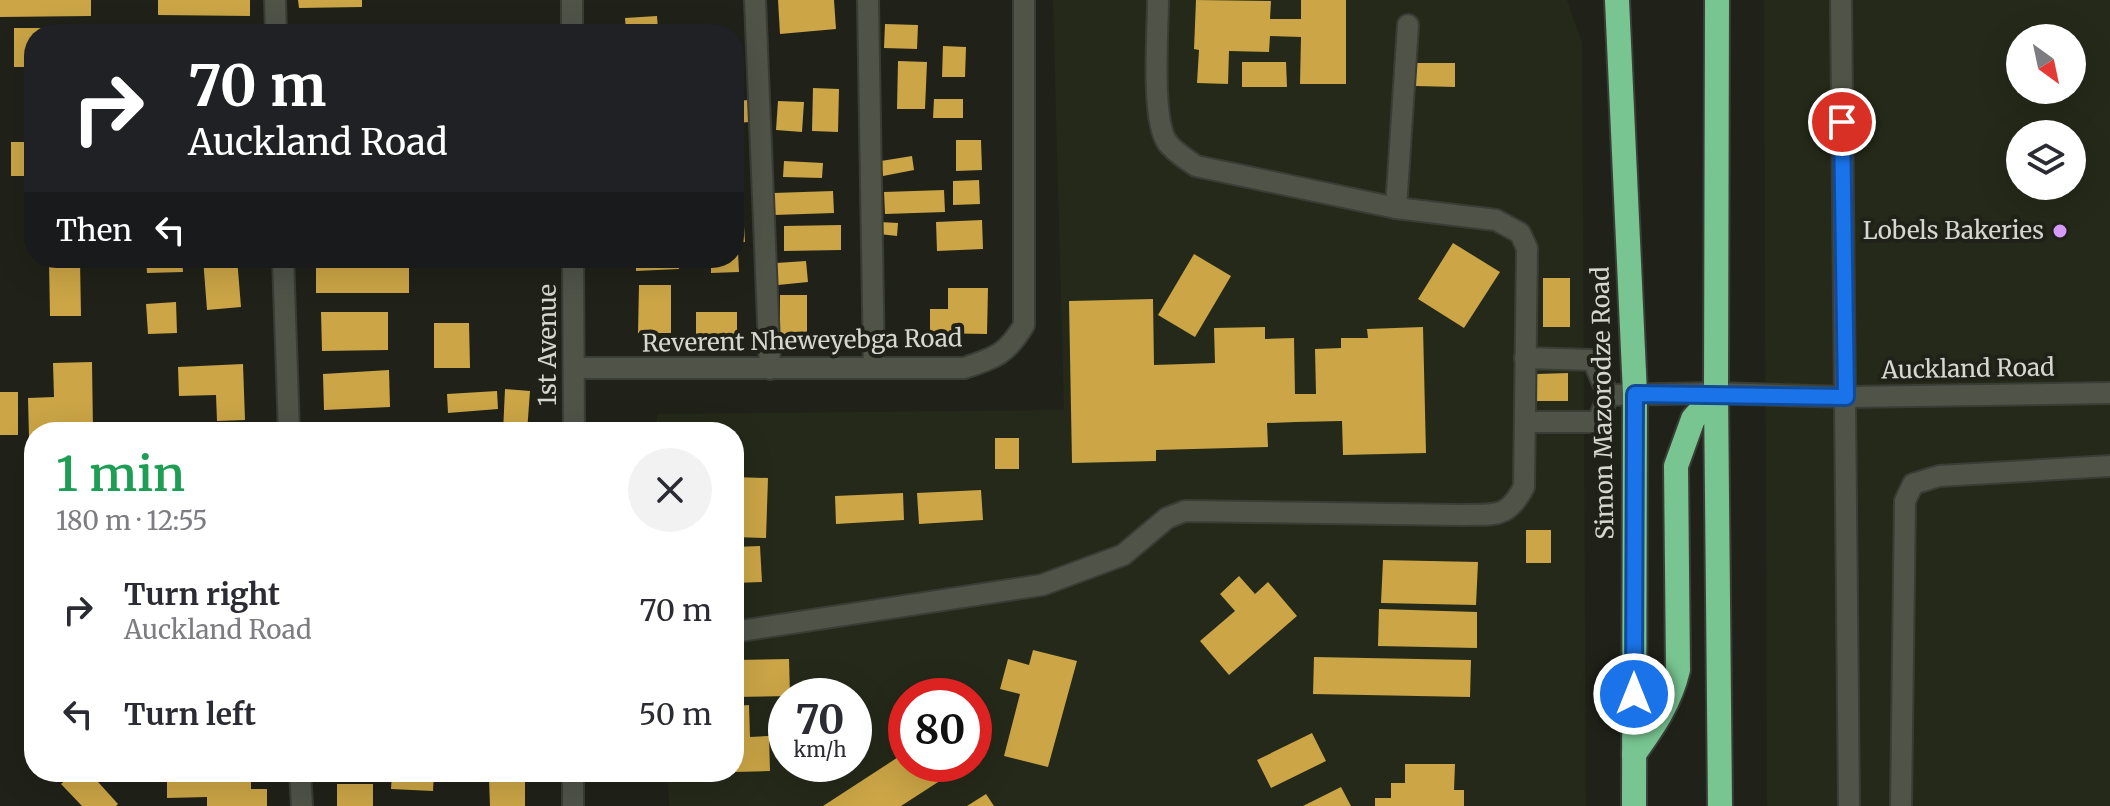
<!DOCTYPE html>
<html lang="en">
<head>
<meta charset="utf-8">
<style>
	body { margin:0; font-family:Merriweather,serif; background:#f2f2f3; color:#2b2b33; height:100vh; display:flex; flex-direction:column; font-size:30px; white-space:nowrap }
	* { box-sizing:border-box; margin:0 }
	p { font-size:26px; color:#7c7c81 }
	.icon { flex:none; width:44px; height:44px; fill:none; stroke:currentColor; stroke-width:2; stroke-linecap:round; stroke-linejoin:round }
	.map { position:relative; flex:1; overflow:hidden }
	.drawer { position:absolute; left:24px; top:422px; width:720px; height:360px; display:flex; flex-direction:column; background:#fff; border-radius:32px; box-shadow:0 8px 32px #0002 }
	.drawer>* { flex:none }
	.hud { position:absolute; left:24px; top:24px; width:720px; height:244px; border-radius:32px; box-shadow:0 8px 32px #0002; background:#202124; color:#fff; overflow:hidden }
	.needle { width:52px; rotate:147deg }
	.buttons { position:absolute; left:2006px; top:24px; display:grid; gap:16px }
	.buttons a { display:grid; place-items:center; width:80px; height:80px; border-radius:50%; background:#fff; box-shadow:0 8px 32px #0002; font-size:40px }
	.speed { position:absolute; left:768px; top:678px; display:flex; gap:16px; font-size:40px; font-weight:700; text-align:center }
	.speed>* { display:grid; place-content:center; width:104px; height:104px; border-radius:50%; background:#fff; box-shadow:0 8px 32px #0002; line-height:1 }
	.speed small { font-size:20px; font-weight:400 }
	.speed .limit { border:12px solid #d22; background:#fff; color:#111 }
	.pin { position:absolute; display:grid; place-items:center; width:68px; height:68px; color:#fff; margin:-34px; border:4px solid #fff; border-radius:50%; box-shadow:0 2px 8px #0007 }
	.me { position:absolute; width:88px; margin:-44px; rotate:0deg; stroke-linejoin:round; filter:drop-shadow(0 0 6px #0008) }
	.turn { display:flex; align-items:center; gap:28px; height:168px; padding:0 32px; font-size:36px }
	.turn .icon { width:104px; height:104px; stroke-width:2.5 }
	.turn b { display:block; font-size:56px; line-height:68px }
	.then { display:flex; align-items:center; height:76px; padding:0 32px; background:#0003; gap:16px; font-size:30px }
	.round { display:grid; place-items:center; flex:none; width:84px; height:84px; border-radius:42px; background:#f2f2f3 }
	.head { display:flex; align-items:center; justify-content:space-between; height:136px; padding:0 32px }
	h1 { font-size:48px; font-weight:600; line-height:60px; color:#1e9e55 }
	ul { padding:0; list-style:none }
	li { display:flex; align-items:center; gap:24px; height:104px; padding:0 32px }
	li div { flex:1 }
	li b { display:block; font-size:30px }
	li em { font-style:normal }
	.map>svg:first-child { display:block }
	.built { fill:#252919; fill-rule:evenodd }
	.building { fill:#cba546 }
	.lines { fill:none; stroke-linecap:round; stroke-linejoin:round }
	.minor-casing { stroke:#3a3d35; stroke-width:24 }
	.highway-casing { stroke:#3a3d35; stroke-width:28 }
	.minor { stroke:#4f5348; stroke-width:20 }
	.highway { stroke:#78c591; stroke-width:24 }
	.route-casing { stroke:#114b97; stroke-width:20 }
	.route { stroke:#1a73e8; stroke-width:14 }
	.poi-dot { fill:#d79bf9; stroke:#202219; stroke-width:3 }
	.labels { text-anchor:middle; stroke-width:8; stroke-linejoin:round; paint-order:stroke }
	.poi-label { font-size:24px; fill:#d5d7d0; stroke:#202219; text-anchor:end }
	.street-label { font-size:24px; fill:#d5d7d0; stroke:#202219 }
</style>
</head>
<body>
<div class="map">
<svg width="2110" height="806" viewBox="0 0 2110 806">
	<rect width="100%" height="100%" fill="#202219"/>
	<g class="built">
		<path d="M1053 0H1567L1582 43 1586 806H669L668 772H734V432H657V414L1064 410ZM786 696H854V764H786ZM906 696H974V764H906Z"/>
		<path d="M1764 0H2110V806H1767ZM2020 38H2072V90H2020ZM2020 134H2072V186H2020Z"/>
	</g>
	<g class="building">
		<path d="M0 0H91V16L0 17Z"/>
		<path d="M158 0H250V16L158 15Z"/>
		<path d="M298 0H362V7L299 8Z"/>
		<path d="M778 0H834L836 29 780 34Z"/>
		<path d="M1196 0 1271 1 1270 19H1301V0H1346V84H1300L1301 37 1270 36 1269 52 1229 51 1228 84 1197 83 1199 50 1194 49Z"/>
		<path d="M657 16 658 30 626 31 625 18Z"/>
		<path d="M885 24 918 25 917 49 884 48Z"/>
		<path d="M668 27H697V34H667Z"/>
		<path d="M14 28H95V34H34V67H14Z"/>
		<path d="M943 46 966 47 965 77H942Z"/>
		<path d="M898 61 927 62 925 109H897Z"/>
		<path d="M1242 62H1286L1287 87H1242Z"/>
		<path d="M1416 63H1455V87L1416 86Z"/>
		<path d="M813 88 839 89 838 132 812 131Z"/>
		<path d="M934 99H963V118H933Z"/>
		<path d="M749 100 750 122 734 123V101Z"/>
		<path d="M778 101 804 102 802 132 776 130Z"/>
		<path d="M956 140H981L982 170 956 171Z"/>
		<rect x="11" y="142" width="23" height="34"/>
		<path d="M912 156 914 170 883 176 881 161Z"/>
		<path d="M784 161 823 163 822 178 783 177Z"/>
		<path d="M979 180 980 204 953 205V181Z"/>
		<path d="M944 190 945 212 885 214 884 192Z"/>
		<path d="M833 191 834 213 774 215 773 193Z"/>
		<path d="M982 220 983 249 937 251 936 222Z"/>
		<path d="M880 222 898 223 897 236 879 234Z"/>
		<path d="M841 225V250L784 251V226Z"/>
		<path d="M734 226H744L745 242 734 243Z"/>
		<path d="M1453 243 1500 272 1464 328 1418 299Z"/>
		<path d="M734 252H738L739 272 711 273V258H734Z"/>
		<path d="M1194 254 1231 276 1195 337 1158 315Z"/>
		<path d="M146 258H182L183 272 147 273Z"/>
		<path d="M203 258H237L241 307 207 310Z"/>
		<rect x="316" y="258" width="93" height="35"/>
		<path d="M636 258H678L679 269 636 271Z"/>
		<path d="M80 260 81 316H50L49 261Z"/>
		<path d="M806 261 808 282 778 285 776 263Z"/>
		<rect x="1543" y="278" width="27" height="49"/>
		<path d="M639 285H671V333H638Z"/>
		<path d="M948 288H988L987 334 930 333V309H948Z"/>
		<rect x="780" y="295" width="27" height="44"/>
		<path d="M1153 299 1154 365 1215 363 1214 328 1265 327V339L1294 338 1295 394H1316L1315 349 1341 348V338H1368L1367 329 1423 327 1426 453 1343 455 1342 421 1296 422 1267 423 1268 447 1156 450V461L1072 463 1069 301Z"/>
		<path d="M176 302 177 333 148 334 146 304Z"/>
		<path d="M321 312H388V350L322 351Z"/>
		<rect x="696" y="312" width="41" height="25"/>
		<path d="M434 323H469L470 368H434Z"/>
		<path d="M92 362 93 432H34V436L29 437 28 398 54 397 53 363Z"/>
		<path d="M243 364 245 420 217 421 216 395 179 396 178 367Z"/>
		<path d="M389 370 390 407 324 410 323 374Z"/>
		<path d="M1568 373V401H1537V374Z"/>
		<path d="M505 389 530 391 527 432H503Z"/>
		<path d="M497 391 498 409 448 413 447 394Z"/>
		<rect x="0" y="392" width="18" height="43"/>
		<rect x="995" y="438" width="24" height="31"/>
		<path d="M28 455H34V495H29Z"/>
		<path d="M734 477 768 478 766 538 734 537Z"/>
		<path d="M981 490 983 520 919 524 917 493Z"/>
		<path d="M903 493 904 520 836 524 835 496Z"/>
		<rect x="1526" y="530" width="25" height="33"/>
		<path d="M760 546 762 582 734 583V547Z"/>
		<path d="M1383 560 1478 562 1476 605 1381 603Z"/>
		<path d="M1239 576 1255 594 1268 582 1297 616 1229 675 1200 641 1235 611 1220 594Z"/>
		<path d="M1379 609 1477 612V648L1378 646Z"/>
		<path d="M1033 650 1077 661 1048 767 1004 756 1020 694 1000 689 1008 659 1029 665Z"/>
		<path d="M1314 657 1471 660 1470 697 1313 694Z"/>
		<path d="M789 659 790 696 734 697V660Z"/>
		<rect x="29" y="704" width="5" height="44"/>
		<path d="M749 705 750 737 769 736 770 771 734 772V706Z"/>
		<path d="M1312 733 1326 761 1271 788 1257 760Z"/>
		<path d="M906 752V764H966L901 806H823Z"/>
		<path d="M1405 764H1455L1454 790H1464V806H1375V798H1391V783H1405Z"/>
		<path d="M75 772H89L118 804 116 806H82L61 784Z"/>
		<path d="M167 772H251V789H267V806H207V797L167 798Z"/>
		<path d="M392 772H434L433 791 391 789Z"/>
		<path d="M489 778H525V806H490Z"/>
		<rect x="337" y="784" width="36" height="22"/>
		<path d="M1341 787 1351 806H1303Z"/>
		<path d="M986 794 994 806H967Z"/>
	</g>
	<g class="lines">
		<defs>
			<g id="minor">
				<path d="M275 0 276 34"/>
				<path d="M572 0V34"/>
				<path d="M755 0 770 369"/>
				<path d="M868 0 874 367"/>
				<path d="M1841 0 1849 806"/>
				<path d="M1396 208 1408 25"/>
				<path d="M283 258 289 432"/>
				<path d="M573 258 574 432"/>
				<path d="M1525 358 1593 360 1608 395 1716 393 1846 397 2110 393"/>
				<path d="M574 368H964C995 358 1007 354 1024 325V0"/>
				<path d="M1525 422H1598L1608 395"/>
				<path d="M734 632 1042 585 1123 555 1167 518 1185 511 1463 515C1496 514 1507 519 1524 487L1527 248 1520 233 1496 220 1396 208 1196 166C1185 158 1174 152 1167 142 1151 118 1158 32 1158 0"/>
				<path d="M300 772 302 806"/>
				<path d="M573 806V772"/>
				<path d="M1901 806 1905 501 1913 484 1939 476 2110 466"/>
			</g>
			<g id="highway">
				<path d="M1617 0 1635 394 1634 806"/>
				<path d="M1717 0 1716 393 1720 806"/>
				<path d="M1634 754C1654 726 1670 703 1678 670L1676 466 1693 419 1716 393"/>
			</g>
		</defs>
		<use href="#minor" class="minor-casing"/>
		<use href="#highway" class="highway-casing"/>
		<use href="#minor" class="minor"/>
		<use href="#highway" class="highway"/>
	</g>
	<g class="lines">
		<defs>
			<path id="route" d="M1634 694 1635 394 1846 397 1842 122"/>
		</defs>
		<use href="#route" class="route-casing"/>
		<use href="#route" class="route"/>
	</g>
	<circle class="poi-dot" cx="2060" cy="231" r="8"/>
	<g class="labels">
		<g class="poi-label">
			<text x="2044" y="239">Lobels Bakeries</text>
		</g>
		<g class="street-label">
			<text transform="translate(802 341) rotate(-1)" y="8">Reverent Nheweyebga Road</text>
			<text transform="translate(548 345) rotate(-90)" y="8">1st Avenue</text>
			<text transform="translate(1968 369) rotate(-1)" y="8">Auckland Road</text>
			<text transform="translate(1603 403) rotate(-91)" y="8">Simon Mazorodze Road</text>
		</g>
	</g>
</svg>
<div class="buttons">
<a><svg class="needle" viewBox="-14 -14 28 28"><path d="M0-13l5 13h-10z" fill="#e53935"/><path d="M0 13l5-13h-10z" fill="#7c7c81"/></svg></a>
<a><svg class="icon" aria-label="layers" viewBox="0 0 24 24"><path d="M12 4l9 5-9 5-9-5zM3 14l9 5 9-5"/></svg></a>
</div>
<div class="speed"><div>70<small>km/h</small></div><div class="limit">80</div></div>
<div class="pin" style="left:1842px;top:122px;background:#d93025"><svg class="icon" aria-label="arrive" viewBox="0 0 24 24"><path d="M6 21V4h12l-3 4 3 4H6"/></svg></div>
<svg class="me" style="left:1634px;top:694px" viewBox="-20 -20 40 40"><circle r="17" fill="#1a73e8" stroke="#fff" stroke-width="3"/><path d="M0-11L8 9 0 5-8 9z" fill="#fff"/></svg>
<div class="hud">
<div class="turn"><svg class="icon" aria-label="right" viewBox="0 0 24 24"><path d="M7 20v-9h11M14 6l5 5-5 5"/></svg><div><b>70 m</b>Auckland Road</div></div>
<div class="then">Then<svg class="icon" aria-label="left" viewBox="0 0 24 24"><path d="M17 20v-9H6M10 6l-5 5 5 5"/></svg></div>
</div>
<section class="drawer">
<div class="head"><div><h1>1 min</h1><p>180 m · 12:55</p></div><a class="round"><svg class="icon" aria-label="close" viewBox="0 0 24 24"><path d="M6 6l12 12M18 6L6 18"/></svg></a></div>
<ul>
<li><svg class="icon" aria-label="right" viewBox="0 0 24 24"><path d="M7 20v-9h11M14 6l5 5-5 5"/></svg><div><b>Turn right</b><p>Auckland Road</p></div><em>70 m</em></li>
<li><svg class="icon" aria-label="left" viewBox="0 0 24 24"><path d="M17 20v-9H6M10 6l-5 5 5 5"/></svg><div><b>Turn left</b></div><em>50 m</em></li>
</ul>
</section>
</div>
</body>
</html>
